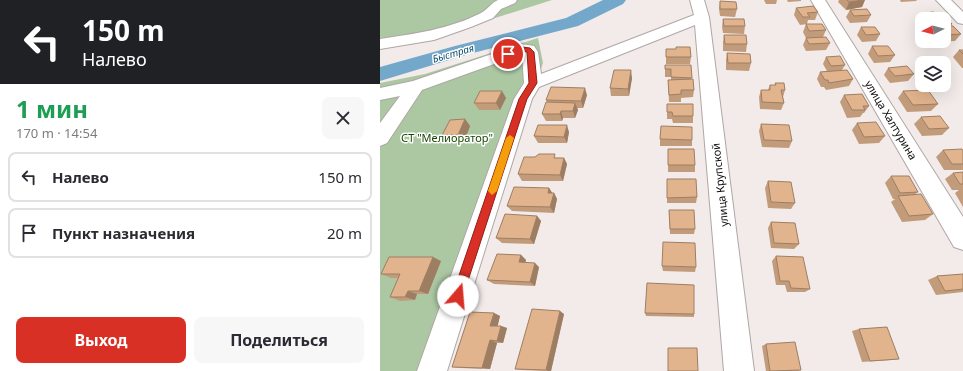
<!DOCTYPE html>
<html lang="ru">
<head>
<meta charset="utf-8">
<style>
	body { margin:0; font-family:"Noto Sans",sans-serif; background:#f7f7f7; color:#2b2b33; height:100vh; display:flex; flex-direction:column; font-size:15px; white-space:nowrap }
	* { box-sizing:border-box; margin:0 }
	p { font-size:13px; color:#7c7c81 }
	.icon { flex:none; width:22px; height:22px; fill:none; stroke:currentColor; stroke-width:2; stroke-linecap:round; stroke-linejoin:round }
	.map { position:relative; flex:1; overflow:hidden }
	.sheet { display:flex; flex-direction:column; background:#fff; width:380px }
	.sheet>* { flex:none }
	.top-card { background:#202124; color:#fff; overflow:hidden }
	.needle { width:26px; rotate:264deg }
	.buttons { position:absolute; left:535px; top:12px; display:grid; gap:8px }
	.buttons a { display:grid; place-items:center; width:36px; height:36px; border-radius:8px; background:#fff; box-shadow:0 4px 16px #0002; font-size:20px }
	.pin { position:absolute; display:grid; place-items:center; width:34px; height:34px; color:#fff; margin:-17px; border:2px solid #fff; border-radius:50%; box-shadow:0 1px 4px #0007 }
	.me { position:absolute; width:44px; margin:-22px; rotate:18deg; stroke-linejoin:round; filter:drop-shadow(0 0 3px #0008) }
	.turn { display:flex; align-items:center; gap:14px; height:84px; padding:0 16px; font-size:18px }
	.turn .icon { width:52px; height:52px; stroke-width:2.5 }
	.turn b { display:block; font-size:28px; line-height:34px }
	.round { display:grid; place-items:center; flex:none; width:42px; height:42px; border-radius:8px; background:#f7f7f7 }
	.summary { display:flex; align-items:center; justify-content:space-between; height:68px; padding:0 16px }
	h1 { font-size:24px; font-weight:700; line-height:30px; color:#1e9e55 }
	.cta { display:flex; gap:8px; margin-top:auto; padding:8px 16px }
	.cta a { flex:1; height:46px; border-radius:8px; background:#d93025; color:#fff; font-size:16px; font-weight:700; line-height:46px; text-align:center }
	.cta a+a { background:#f7f7f7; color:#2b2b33 }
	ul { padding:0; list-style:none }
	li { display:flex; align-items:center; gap:12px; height:50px; margin:0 8px 6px; padding:0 8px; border:2px solid #e1e1e2; border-radius:8px }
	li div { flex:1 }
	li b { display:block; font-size:15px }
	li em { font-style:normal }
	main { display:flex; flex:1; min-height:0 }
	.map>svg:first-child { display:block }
	.green { fill:#acc8a3 }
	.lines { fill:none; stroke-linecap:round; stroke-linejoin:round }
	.river { fill:#74a8ca; fill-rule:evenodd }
	.minor-casing { stroke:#aea7a5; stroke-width:2 }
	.minor { fill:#fff; fill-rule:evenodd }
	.wall { fill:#c29b7a }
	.shaded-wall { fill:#9e7e63 }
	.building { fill:#e2b48e; stroke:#9e7e63 }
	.route { fill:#d93025; stroke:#8d1f18 }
	.slow { fill:#f59e0b }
	.labels { text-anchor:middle; stroke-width:3; stroke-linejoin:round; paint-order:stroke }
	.far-water-label { font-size:10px; font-style:italic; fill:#0a4e6f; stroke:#fff }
	.street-label { font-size:11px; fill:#0e0c0b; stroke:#fff }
	.park-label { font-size:11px; fill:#194604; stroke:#fff }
</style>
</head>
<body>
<main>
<section class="sheet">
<div class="top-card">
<div class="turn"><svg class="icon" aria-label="left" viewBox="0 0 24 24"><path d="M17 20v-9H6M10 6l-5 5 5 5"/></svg><div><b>150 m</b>Налево</div></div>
</div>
<div class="summary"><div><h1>1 мин</h1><p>170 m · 14:54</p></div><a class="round"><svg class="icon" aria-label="close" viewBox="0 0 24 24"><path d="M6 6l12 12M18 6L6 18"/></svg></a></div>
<ul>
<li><svg class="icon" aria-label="left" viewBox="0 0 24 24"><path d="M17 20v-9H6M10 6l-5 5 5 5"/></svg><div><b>Налево</b></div><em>150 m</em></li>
<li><svg class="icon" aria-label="arrive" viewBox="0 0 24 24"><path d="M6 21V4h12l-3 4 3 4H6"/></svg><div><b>Пункт назначения</b></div><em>20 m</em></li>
</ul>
<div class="cta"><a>Выход</a><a>Поделиться</a></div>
</section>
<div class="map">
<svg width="583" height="371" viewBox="0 0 583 371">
	<rect width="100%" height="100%" fill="#f2ebe9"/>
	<g class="green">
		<path d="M0 0H172L46 40 0 47Z"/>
		<path d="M158 38 163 63 55 371H0V83L45 74Z"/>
	</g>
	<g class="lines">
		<path class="river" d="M223 0H246L243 4 198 26 89 54 0 81V67L75 46 186 18Z"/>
		<defs>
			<g id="minor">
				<path d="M118 0H137L135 3 121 9 113 18 91 27 54 40 0 49V39C34 34 70 29 101 13 108 9 111 3 118 0Z"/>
				<path d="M310 0H324L329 17 374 371H344L315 25 159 87 152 99 67 371H37L134 99 144 83 142 54 42 90 7 143 0 146V123L20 96 0 100V88L33 81 141 44 154 46 158 52 161 74 314 15Z"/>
				<path d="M431 0H445L583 217V250L574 247Z"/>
				<path d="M556 0H571L583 12V24L578 23Z"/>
			</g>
		</defs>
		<use href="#minor" class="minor-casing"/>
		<use href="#minor" class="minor"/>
	</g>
	<g class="wall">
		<path d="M384 0H397L396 4H386Z"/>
		<path d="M407 0H421V1L408 2Z"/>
		<path d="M459 0H485L482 7 466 10 458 2Z"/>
		<path d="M520 0H537L536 1 521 2Z"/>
		<path d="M340 1 357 9 355 17 340 16 339 9Z"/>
		<path d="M416 8 438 12 435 20H428L427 24 420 25 414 15Z"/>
		<path d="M470 10 491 15 487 22 470 23 466 17Z"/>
		<path d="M554 12 556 15 563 14 572 24 571 26H573L581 34 575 41 559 42 558 41H564V19H542V23L539 20 544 13Z"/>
		<path d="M343 19 365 26 364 34 343 33 342 27Z"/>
		<path d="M426 24 446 30 443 37 450 43 446 50 426 51 423 45 426 38 423 32Z"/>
		<path d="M481 27 500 34 496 41 482 42 477 35Z"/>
		<path d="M344 35 367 44 366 52 343 51V42Z"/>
		<path d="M492 46 515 55 510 62 494 63 488 54Z"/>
		<path d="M286 49 311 57 310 64H286Z"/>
		<path d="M579 50H583V68H582L573 57Z"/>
		<path d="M347 53 371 63 369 71 346 70V60Z"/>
		<path d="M446 57 465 65 462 70 473 79 469 86 446 90 444 87H441L437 79 440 72 447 71 443 64Z"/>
		<path d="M311 65V79L314 90 313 97 301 98V102H289L288 80H291V77H285V69Z"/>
		<path d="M508 68 534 74 528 81 510 83 504 75Z"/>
		<path d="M252 78 249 96H231L230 88Z"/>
		<path d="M395 83 405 90 403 97 404 103 401 110 380 109 379 97 381 90H388L390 85H395Z"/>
		<path d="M122 91 126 98 120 110H99L94 103Z"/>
		<path d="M523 91 558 104 551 111 527 112 518 98Z"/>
		<path d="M207 95 203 108H197L198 110 195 118H183L182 121H166L162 114 167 102 166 100Z"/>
		<path d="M464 95 489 106 484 113H483L480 117 467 118 460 102Z"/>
		<path d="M287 104 313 116V123H293L292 119H287Z"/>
		<path d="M541 117 569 128 562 135 542 136 534 124Z"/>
		<path d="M85 119 90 126 84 142H68L62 135Z"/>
		<path d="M477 123 505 136 499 143 479 144 472 130Z"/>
		<path d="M381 124 412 141 409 148 382 147 379 131Z"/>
		<path d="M189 132 187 143H158L154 136Z"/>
		<path d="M280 139 312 140V146H280Z"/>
		<path d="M288 149 315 165V172H288Z"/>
		<path d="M563 150 583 151V170H564L556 157Z"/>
		<path d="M155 157 184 158 187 164 183 181H142L138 174Z"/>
		<path d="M583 172V207L575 193 579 190H572L565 179 573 173Z"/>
		<path d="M511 176 538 192 534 195 553 214 545 220 522 222 511 202 515 199H513L505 183Z"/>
		<path d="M287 179 317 197 316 203H287Z"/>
		<path d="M388 181 415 203 411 209 388 208 385 188Z"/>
		<path d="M169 188 172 193H174L177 199 174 213 132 211 127 206Z"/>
		<path d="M289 210 315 229 314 234H290Z"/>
		<path d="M157 216 161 221 154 244 122 243 116 238Z"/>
		<path d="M391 222 419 244 414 249 391 248 388 228Z"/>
		<path d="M141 255 146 260 145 263 159 267 155 286 114 284 107 280Z"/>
		<path d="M396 256 430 289 425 292H407L405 285H396L392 261Z"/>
		<path d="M61 261 48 294H37L35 300 20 301 10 297 18 278H11L1 274Z"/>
		<path d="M282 266 316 267 315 272 283 271Z"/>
		<path d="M583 274V292L556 295 548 280 557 276Z"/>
		<path d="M114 313 120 316 117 326H121L127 328 123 343H117L110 369 80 368 72 367Z"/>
		<path d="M265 313 314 314V317L266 316Z"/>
		<path d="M184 314 171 371 141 370 135 369Z"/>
		<path d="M479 329 519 359 511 360 482 362 472 331Z"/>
		<path d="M386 344 421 370 417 371H386L382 346Z"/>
	</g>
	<g class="shaded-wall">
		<path d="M485 0 482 7 466 10 469 2Z"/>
		<path d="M251 70 252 78 249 96 248 89Z"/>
		<path d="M205 88 207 95 203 108 201 101Z"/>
		<path d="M122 91 126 98 120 110 116 103Z"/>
		<path d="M195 103 198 110 195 118 193 111Z"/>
		<path d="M181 111 183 118 182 121 180 114Z"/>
		<path d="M85 119 90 126 84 142 78 135Z"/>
		<path d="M187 125 189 132 187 143 184 137Z"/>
		<path d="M184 158 187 164 183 181 180 175Z"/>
		<path d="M169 188 173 194 168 193Z"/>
		<path d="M174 193 177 199 174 213 170 207Z"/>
		<path d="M157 216 161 221 154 244 150 239Z"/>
		<path d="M141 255 146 260 144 267 139 262Z"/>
		<path d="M53 257 61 261 48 294 39 291Z"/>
		<path d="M155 263 159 267 155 286 150 282Z"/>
		<path d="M28 291 37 294 35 300 25 297Z"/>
		<path d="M180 311 184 314 171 371H168L166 370Z"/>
		<path d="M114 313 120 316 117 329 110 326Z"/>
		<path d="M121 326 127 328 123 343 117 341Z"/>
		<path d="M110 340 117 343 110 369 102 368Z"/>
	</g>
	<g class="building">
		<path d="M467 0H484L469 2Z"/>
		<path d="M340 1 356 2 357 9H340Z"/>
		<path d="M433 6 438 12 427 13 430 17H423L416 8Z"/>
		<path d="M487 9 491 15 474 16 470 10Z"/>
		<path d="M554 12 556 15 563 14 572 24H564V19H550L544 13Z"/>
		<path d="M343 19H364L365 26H344Z"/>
		<path d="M426 24H442L446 30 429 31Z"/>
		<path d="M564 26H573L581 34 565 35 564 34Z"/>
		<path d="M481 27H495L500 34 486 35Z"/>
		<path d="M344 35H366L367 44H345Z"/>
		<path d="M446 37 450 43 429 44 426 38Z"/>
		<path d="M492 46H508L515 55 498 56Z"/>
		<path d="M296 47H310L311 57H286V49H296Z"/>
		<path d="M579 50H583V54Z"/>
		<path d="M347 53 370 54 371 63H348Z"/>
		<path d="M460 56 465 65 451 66 446 57Z"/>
		<path d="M285 65H311L312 78 291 77V69H285Z"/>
		<path d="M527 66 534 74 515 76 508 68Z"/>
		<path d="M234 70H251L248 89 230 88Z"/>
		<path d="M467 70 473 79 449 83 448 80H445L440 72Z"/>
		<path d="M313 79 314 90H301V94L289 95 288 80Z"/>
		<path d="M395 83H404L405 90H401L404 103 382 102 381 90H390V85H396Z"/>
		<path d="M171 87 205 88 201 101 166 100Z"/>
		<path d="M548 90 558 104 533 105 523 91Z"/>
		<path d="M100 91H122L116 103H94Z"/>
		<path d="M482 94 489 106H483L485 110H472L464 95Z"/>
		<path d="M166 102 195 103 193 111H181L180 114H162Z"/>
		<path d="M287 104H313V116H293L292 112H287Z"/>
		<path d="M560 116 569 128 549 129 541 117Z"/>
		<path d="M85 119 78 135H62L70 120Z"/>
		<path d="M496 122 505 136 484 137 477 123Z"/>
		<path d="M381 124 409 125 412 141 384 140Z"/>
		<path d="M158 125H187L184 137 154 136Z"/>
		<path d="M281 126 312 127V140L280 139Z"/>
		<path d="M288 149H314L315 165H288Z"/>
		<path d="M582 149 583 151V164H572L563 150Z"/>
		<path d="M159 154H175L174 158H184L180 175 138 174 144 157H155Z"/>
		<path d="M583 172V184H580L573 173Z"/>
		<path d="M511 176H529L538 192 520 193Z"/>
		<path d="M287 179H316L317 197 287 198Z"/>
		<path d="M388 181 411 182 415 203 391 202Z"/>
		<path d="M134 187 169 188 168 193H174L170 207 127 206Z"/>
		<path d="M541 194 553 214 529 216 518 196Z"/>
		<path d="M289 210H314L315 229H290Z"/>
		<path d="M125 214 157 216 150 239 116 238Z"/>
		<path d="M391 222 415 223 419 244 394 243Z"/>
		<path d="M283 242 315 243 316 267 282 266Z"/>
		<path d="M117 254 141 255 139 262 155 263 150 282 107 280Z"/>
		<path d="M396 256 423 257 430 289 411 288 409 281H400Z"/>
		<path d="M9 257H53L39 291H28L25 297H10L20 274H1Z"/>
		<path d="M583 274V289L565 291 557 276Z"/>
		<path d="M267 283 314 285V314L265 313Z"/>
		<path d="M152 309 180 311 166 370 135 369Z"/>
		<path d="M90 312 114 313 110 326H121L117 341 110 340 102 368 72 367Z"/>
		<path d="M507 327 519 359 490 361 479 329Z"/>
		<path d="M415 342 421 370 390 371 386 344Z"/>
		<path d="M288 348H317L318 371H288Z"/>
	</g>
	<path class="route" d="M142 47 150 48 154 52 157 83 147 99 83 296 81 299 78 301 74 299 72 296 139 99 149 83 147 52 142 51 128 56 125 54Z"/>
	<path class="slow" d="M130 135 134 138 117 191 112 195 108 191 126 138Z"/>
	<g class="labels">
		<g class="far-water-label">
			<text transform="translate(73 53) rotate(-16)" y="4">Быстрая</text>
		</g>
		<g class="street-label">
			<text transform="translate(511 120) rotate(59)" y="4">улица Халтурина</text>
			<text transform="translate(340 185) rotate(-96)" y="4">улица Крупской</text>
		</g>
		<g class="park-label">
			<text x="67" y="142">СТ "Мелиоратор"</text>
		</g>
	</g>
</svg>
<div class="buttons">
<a><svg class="needle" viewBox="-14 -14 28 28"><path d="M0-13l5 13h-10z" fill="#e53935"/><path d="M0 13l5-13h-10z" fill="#7c7c81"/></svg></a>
<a><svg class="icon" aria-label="layers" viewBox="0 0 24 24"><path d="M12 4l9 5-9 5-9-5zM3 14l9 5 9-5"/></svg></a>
</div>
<div class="pin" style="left:128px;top:54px;background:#d93025"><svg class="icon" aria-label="arrive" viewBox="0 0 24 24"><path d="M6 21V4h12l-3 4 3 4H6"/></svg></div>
<svg class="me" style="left:78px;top:296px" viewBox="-20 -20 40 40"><circle r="19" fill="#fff"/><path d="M0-13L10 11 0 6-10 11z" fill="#d93025"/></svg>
</div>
</main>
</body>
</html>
